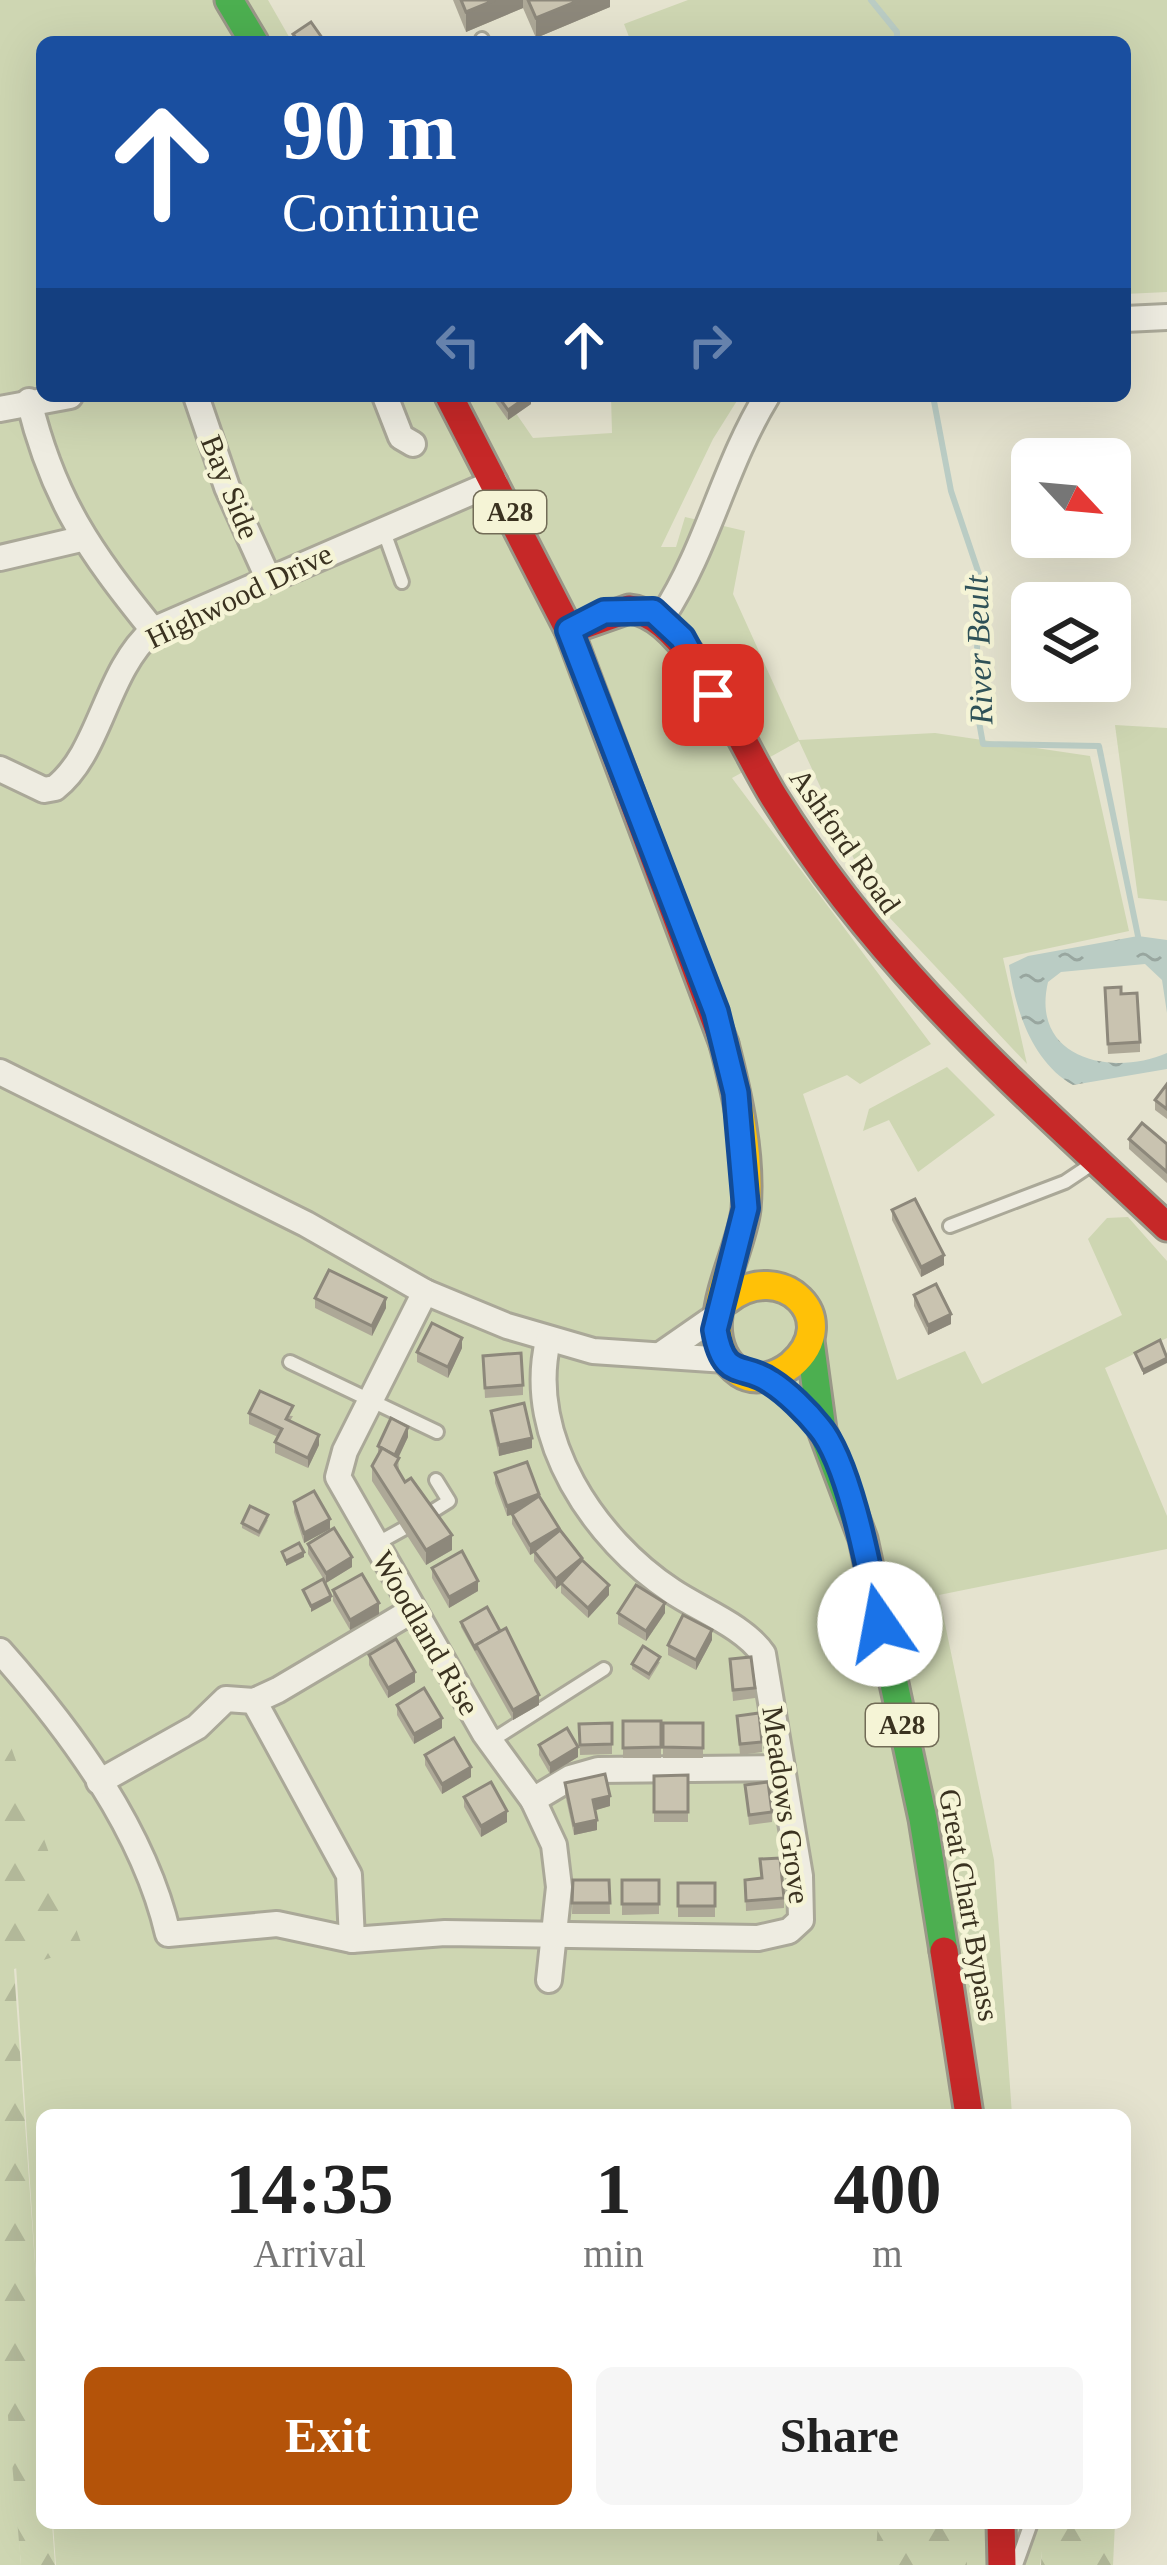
<!DOCTYPE html>
<html lang="en">
<head>
<meta charset="utf-8">
<style>
	body { margin:0; font-family:"Times New Roman",serif; background:#f6f6f6; color:#222; height:100vh; display:flex; flex-direction:column; font-size:45px; white-space:nowrap }
	* { box-sizing:border-box; margin:0 }
	p { font-size:39px; color:#767676 }
	.icon { flex:none; width:66px; height:66px; fill:none; stroke:currentColor; stroke-width:2; stroke-linecap:round; stroke-linejoin:round }
	.map { position:relative; flex:1; overflow:hidden }
	.details { position:absolute; left:36px; top:2109px; width:1095px; height:420px; display:flex; flex-direction:column; background:#fff; border-radius:18px; box-shadow:0 12px 48px #0002 }
	.details>* { flex:none }
	.hud { position:absolute; left:36px; top:36px; width:1095px; height:366px; border-radius:18px; box-shadow:0 12px 48px #0002; background:#1a4fa0; color:#fff; overflow:hidden }
	.needle { width:78px; rotate:116deg }
	.buttons { position:absolute; left:1011px; top:438px; display:grid; gap:24px }
	.buttons a { display:grid; place-items:center; width:120px; height:120px; border-radius:18px; background:#fff; box-shadow:0 12px 48px #0002; font-size:60px }
	.pin { position:absolute; display:grid; place-items:center; width:102px; height:102px; color:#fff; margin:-51px; border-radius:24px; box-shadow:0 6px 18px #0006 }
	.me { position:absolute; width:132px; margin:-66px; rotate:348deg; stroke-linejoin:round; filter:drop-shadow(0 0 9px #0008) }
	.turn { display:flex; align-items:center; gap:42px; height:252px; padding:0 48px; font-size:54px }
	.turn .icon { width:156px; height:156px; stroke-width:2.5 }
	.turn b { display:block; font-size:84px; line-height:102px }
	.lanes { display:flex; align-items:center; height:114px; padding:0 48px; background:#0003; justify-content:center; gap:60px; direction:ltr }
	.lanes .off { opacity:.35 }
	.eta { display:flex; justify-content:space-evenly; align-items:center; height:204px; text-align:center }
	.eta b { font-size:72px; font-weight:800; line-height:84px }
	.cta { display:flex; gap:24px; margin-top:auto; padding:24px 48px }
	.cta a { flex:1; height:138px; border-radius:18px; background:#b45309; color:#fff; font-size:48px; font-weight:800; line-height:138px; text-align:center }
	.cta a+a { background:#f6f6f6; color:#222 }
	.map>svg:first-child { display:block }
	.green { fill:#ced6b2 }
	.forest { fill:url(#forest-firs) }
	.water { fill:url(#water-ripples) }
	.lines { fill:none; stroke-linecap:round; stroke-linejoin:round }
	.stream { stroke:#baccc4; stroke-width:6 }
	.lane-casing { stroke:#aaa898; stroke-width:18 }
	.street-casing { stroke:#aaa898; stroke-width:30 }
	.fast-casing { stroke:#9a9788; stroke-width:33 }
	.slow-casing { stroke:#9a9788; stroke-width:33 }
	.jam-casing { stroke:#9a9788; stroke-width:33 }
	.lane { stroke:#eeece1; stroke-width:12 }
	.street { stroke:#eeece1; stroke-width:24 }
	.fast { stroke:#4caf50; stroke-width:27 }
	.slow { stroke:#ffc107; stroke-width:27 }
	.jam { stroke:#c62828; stroke-width:27 }
	.wall { fill:#ada897 }
	.shaded-wall { fill:#8d887b }
	.building { fill:#c9c3b0; stroke:#8d887b; stroke-width:3 }
	.route-casing { stroke:#114b97; stroke-width:30 }
	.route { stroke:#1a73e8; stroke-width:21 }
	.labels { text-anchor:middle; stroke-width:9; stroke-linejoin:round; paint-order:stroke }
	.shield { fill:#f5f4d6; stroke:#726c57; stroke-width:3 }
	.shield-label { font-size:27px; font-weight:bold; fill:#3a3220 }
	.street-label { font-size:30px; fill:#3a3220; stroke:#f5f4d6 }
	.water-label { font-size:33px; font-style:italic; fill:#2f5259; stroke:#f5f4d6 }
</style>
</head>
<body>
<div class="map">
<svg width="1167" height="2565" viewBox="0 0 1167 2565">
	<defs>
		<pattern id="forest-firs" width="22" height="20" patternUnits="userSpaceOnUse" patternTransform="scale(3)"><rect width="22" height="20" fill="#ced6b2"/><path d="M5 1l3.5 6h-7zM16 11l3.5 6h-7z" fill="#b2b899"/></pattern>
		<pattern id="water-ripples" width="26" height="14" patternUnits="userSpaceOnUse" patternTransform="scale(3)"><rect width="26" height="14" fill="#baccc4"/><path d="M2 4q2-2 4 0t4 0M15 11q2-2 4 0t4 0" fill="none" stroke="#98a69f"/></pattern>
	</defs>
	<rect width="100%" height="100%" fill="#e5e3cf"/>
	<g class="green">
		<path d="M0 0H268L292 42H42V396H504L533 438 612 433 611 396H740L713 439 661 547H676L685 517 745 531 733 594 799 740 935 733 1090 756 1129 931 1003 958 1027 1064 873 900 799 741 732 778 931 1044 860 1084 847 1075 803 1094 897 1380 965 1351 982 1384 1122 1315 1088 1239 1107 1218 1128 1217 1167 1261V1338L1105 1368 1167 1516V1549L939 1595 994 1860 1012 2115H42V2370L0 1716Z"/>
		<path d="M688 0H1167V292L1125 294V42H631L624 24Z"/>
		<path d="M1115 725 1167 728V901L1138 898Z"/>
		<path d="M947 1067 995 1115 918 1172 889 1120 863 1131 869 1109Z"/>
		<path d="M0 2326 4 2337 21 2565H0Z"/>
		<path d="M53 2523H1046L1040 2565H56Z"/>
	</g>
	<g class="forest">
		<path d="M0 1716 83 1948 14 1969 42 2362V2523H52L55 2565H21L0 2326Z"/>
		<path d="M878 2523H965L967 2565H875Z"/>
		<path d="M1043 2523H1115L1113 2565H1041Z"/>
	</g>
	<path class="water" d="M1138 936 1167 940V1013L1162 980 1145 964 1061 972 1048 982C1030 1059 1112 1077 1167 1053V1069L1073 1085C1032 1062 1015 1009 1009 965L1028 956Z"/>
	<g class="lines">
		<g class="stream">
			<path d="M871 0 897 32V42"/>
			<path d="M933 396 951 491 980 577 975 699 983 744 1099 746 1138 936"/>
		</g>
		<defs>
			<g id="lane">
				<path d="M482 39 483 42"/>
				<path d="M383 529 402 582"/>
				<path d="M950 1226 1065 1182 1092 1164"/>
				<path d="M290 1362 437 1432"/>
				<path d="M425 1516 449 1501 436 1480"/>
				<path d="M376 1544 405 1528"/>
				<path d="M491 1741 604 1669"/>
				<path d="M1016 2565 1031 2523"/>
			</g>
			<g id="street">
				<path d="M1125 319 1167 317"/>
				<path d="M196 396 227 487 268 578"/>
				<path d="M385 396 401 437 413 444"/>
				<path d="M29 401C53 500 90 552 153 630"/>
				<path d="M0 409 70 396"/>
				<path d="M0 558 81 539"/>
				<path d="M663 616C708 547 724 466 767 396"/>
				<path d="M0 769 44 790 55 788C101 752 105 672 153 630L495 482"/>
				<path d="M0 1072 306 1224 425 1292 507 1326 593 1351 726 1360"/>
				<path d="M425 1292 345 1451 338 1477 485 1734 533 1800 554 1845 559 1887 549 1980"/>
				<path d="M660 1355 719 1314"/>
				<path d="M0 1651C71 1731 144 1830 168 1934L277 1924 352 1940 445 1933 758 1938 789 1931 801 1920 800 1876 763 1654C744 1626 700 1610 672 1591 595 1540 525 1438 548 1341"/>
				<path d="M254 1701 349 1875 352 1940"/>
				<path d="M99 1782 197 1727 226 1699 254 1701 278 1690 413 1610"/>
				<path d="M533 1800 570 1778 598 1770 782 1768"/>
			</g>
			<g id="fast">
				<path d="M229 0 254 42"/>
				<path d="M810 1341 822 1430 863 1539 923 1819 944 1951"/>
			</g>
			<path id="slow" d="M724 1044C737 1094 751 1156 746 1209 741 1258 688 1336 740 1373 755 1383 777 1376 791 1365 845 1319 781 1257 727 1300"/>
			<g id="jam">
				<path d="M449 396 569 630 724 1044"/>
				<path d="M569 630 629 609C689 614 743 748 774 797 884 974 1019 1087 1167 1227"/>
				<path d="M944 1951 969 2115"/>
				<path d="M1001 2523 1002 2565"/>
			</g>
		</defs>
		<use href="#lane" class="lane-casing"/>
		<use href="#street" class="street-casing"/>
		<use href="#fast" class="fast-casing"/>
		<use href="#slow" class="slow-casing"/>
		<use href="#jam" class="jam-casing"/>
		<use href="#lane" class="lane"/>
		<use href="#street" class="street"/>
		<use href="#fast" class="fast"/>
		<use href="#slow" class="slow"/>
		<use href="#jam" class="jam"/>
	</g>
	<g class="wall">
		<path d="M453 0H610V7L536 38 523 8 466 32Z"/>
		<path d="M491 396H531V404L508 420Z"/>
		<path d="M1105 988 1121 994 1140 1042V1052L1108 1054Z"/>
		<path d="M1167 1084V1119L1155 1110V1100Z"/>
		<path d="M1129 1139 1167 1144V1183L1129 1149Z"/>
		<path d="M892 1210 944 1265 921 1277 892 1220Z"/>
		<path d="M914 1295 951 1324 928 1335 914 1306Z"/>
		<path d="M315 1298 386 1308 372 1336 315 1308Z"/>
		<path d="M462 1348 448 1378 417 1362V1352Z"/>
		<path d="M483 1356 523 1385V1395L485 1398Z"/>
		<path d="M491 1411 532 1448 499 1456 491 1421Z"/>
		<path d="M249 1413 293 1416 290 1421 319 1445 308 1468 275 1453V1442L278 1437 249 1424Z"/>
		<path d="M408 1437 398 1457 399 1471 452 1550 426 1565 372 1481V1466L378 1455V1446Z"/>
		<path d="M495 1473 539 1497 559 1531 609 1595 588 1618 561 1593V1585L556 1589 534 1561V1553L530 1555 512 1524V1515L507 1516 495 1483Z"/>
		<path d="M294 1502 330 1529 304 1543 294 1512Z"/>
		<path d="M268 1520 259 1537 242 1528V1523Z"/>
		<path d="M308 1544 352 1567 326 1583 308 1554Z"/>
		<path d="M432 1568 478 1591 449 1608 432 1578Z"/>
		<path d="M333 1590 379 1614 350 1630 333 1601Z"/>
		<path d="M618 1613H665L646 1641 618 1624Z"/>
		<path d="M461 1622 539 1705 513 1720 461 1627Z"/>
		<path d="M712 1640 696 1670 668 1655V1645Z"/>
		<path d="M369 1655 415 1682 388 1698 369 1665Z"/>
		<path d="M730 1659 755 1688V1698L733 1701Z"/>
		<path d="M660 1662 649 1680 632 1669V1664Z"/>
		<path d="M397 1705 442 1728 414 1744 397 1715Z"/>
		<path d="M737 1716 762 1742V1752L740 1755Z"/>
		<rect x="623" y="1721" width="38" height="37"/>
		<path d="M612 1723V1754L580 1755 579 1724Z"/>
		<rect x="663" y="1723" width="40" height="35"/>
		<path d="M539 1745 578 1757 550 1774 539 1755Z"/>
		<path d="M425 1755 471 1777 442 1794 425 1765Z"/>
		<path d="M688 1775V1822H654V1776Z"/>
		<path d="M565 1783 610 1806 595 1810 597 1830 574 1835 565 1794Z"/>
		<path d="M745 1785 772 1812V1822L749 1825Z"/>
		<path d="M464 1797 507 1822 481 1837 464 1807Z"/>
		<path d="M760 1859 784 1898V1908L746 1911 745 1880 761 1878Z"/>
		<path d="M573 1880H609L610 1914H572Z"/>
		<path d="M622 1880H659V1914L622 1915Z"/>
		<rect x="678" y="1883" width="37" height="34"/>
	</g>
	<g class="shaded-wall">
		<path d="M495 0H523V8L466 32V12Z"/>
		<path d="M580 0H610V7L536 38V18Z"/>
		<path d="M528 396H531V404L508 420V410Z"/>
		<path d="M944 1255V1265L921 1277V1267Z"/>
		<path d="M386 1298V1308L372 1336V1326Z"/>
		<path d="M951 1314V1324L928 1335V1325Z"/>
		<path d="M462 1338V1348L448 1378V1367Z"/>
		<path d="M1167 1358V1363L1143 1375V1370Z"/>
		<path d="M408 1427V1437L395 1465V1455Z"/>
		<path d="M319 1435V1445L308 1468V1458Z"/>
		<path d="M532 1438V1448L499 1456V1445Z"/>
		<path d="M539 1494V1504L507 1516V1506Z"/>
		<path d="M330 1519V1529L304 1543V1533Z"/>
		<path d="M559 1528V1538L530 1555V1545Z"/>
		<path d="M452 1535V1550L426 1565V1550Z"/>
		<path d="M304 1552V1557L286 1566V1561Z"/>
		<path d="M352 1557V1567L326 1583V1573Z"/>
		<path d="M582 1558V1568L556 1589V1579Z"/>
		<path d="M478 1581V1591L449 1608V1597Z"/>
		<path d="M609 1585V1595L588 1618V1608Z"/>
		<path d="M331 1596V1601L311 1612V1606Z"/>
		<path d="M379 1603V1614L350 1630V1620Z"/>
		<path d="M665 1603V1613L646 1641V1631Z"/>
		<path d="M712 1630V1640L696 1670V1660Z"/>
		<path d="M415 1672V1682L388 1698V1688Z"/>
		<path d="M539 1695V1705L513 1720V1710Z"/>
		<path d="M442 1718V1728L414 1744V1734Z"/>
		<path d="M578 1747V1757L550 1774V1764Z"/>
		<path d="M471 1767V1777L442 1794V1784Z"/>
		<path d="M610 1796V1806L593 1811V1800Z"/>
		<path d="M507 1811V1822L481 1837V1826Z"/>
		<path d="M597 1820V1830L574 1835V1825Z"/>
	</g>
	<g class="building">
		<path d="M461 0H495L466 12Z"/>
		<path d="M528 0H580L536 18Z"/>
		<path d="M311 22 325 42H299L293 34Z"/>
		<path d="M498 396H528L508 410Z"/>
		<path d="M1121 987V994L1137 993 1140 1042 1108 1044 1105 988Z"/>
		<path d="M1167 1084V1109L1155 1100Z"/>
		<path d="M1142 1123 1167 1144V1172L1129 1139Z"/>
		<path d="M915 1199 944 1255 921 1267 892 1210Z"/>
		<path d="M329 1270 386 1298 372 1326 315 1298Z"/>
		<path d="M936 1284 951 1314 928 1325 914 1295Z"/>
		<path d="M432 1323 462 1338 448 1367 417 1352Z"/>
		<path d="M1160 1340 1167 1358 1143 1370 1135 1353Z"/>
		<path d="M521 1353 523 1385 485 1388 483 1356Z"/>
		<path d="M260 1391 293 1406 286 1419 319 1435 308 1458 275 1442 282 1429 249 1413Z"/>
		<path d="M524 1403 532 1438 499 1445 491 1411Z"/>
		<path d="M391 1418 408 1427 395 1455 378 1446Z"/>
		<path d="M382 1448 399 1458 395 1465 405 1482 411 1478 452 1535 426 1550 372 1466Z"/>
		<path d="M527 1462 539 1494 507 1506 495 1473Z"/>
		<path d="M314 1491 330 1519 304 1533 294 1502Z"/>
		<path d="M539 1496 559 1528 530 1545 512 1514Z"/>
		<path d="M250 1506 268 1515 259 1532 242 1523Z"/>
		<path d="M334 1528 352 1557 326 1573 308 1544Z"/>
		<path d="M560 1530 582 1558 556 1579 534 1551Z"/>
		<path d="M299 1543 304 1552 286 1561 282 1552Z"/>
		<path d="M462 1551 478 1581 449 1597 432 1568Z"/>
		<path d="M582 1560 609 1585 588 1608 561 1583Z"/>
		<path d="M362 1574 379 1603 350 1620 333 1590Z"/>
		<path d="M323 1579 331 1596 311 1606 303 1590Z"/>
		<path d="M636 1585 665 1603 646 1631 618 1613Z"/>
		<path d="M487 1607 500 1631 476 1645V1650L461 1622Z"/>
		<path d="M683 1615 712 1630 696 1660 668 1645Z"/>
		<path d="M506 1628 539 1695 513 1710 476 1645Z"/>
		<path d="M396 1639 415 1672 388 1688 369 1655Z"/>
		<path d="M643 1646 660 1657 649 1674 632 1664Z"/>
		<path d="M751 1657 755 1688 733 1690 730 1659Z"/>
		<path d="M424 1688 442 1718 414 1734 397 1705Z"/>
		<path d="M759 1713 762 1742 740 1744 737 1716Z"/>
		<path d="M623 1721H661V1747L623 1748Z"/>
		<path d="M612 1723V1744L580 1745 579 1724Z"/>
		<path d="M663 1723H703V1748L663 1747Z"/>
		<path d="M567 1728 578 1747 550 1764 539 1745Z"/>
		<path d="M454 1738 471 1767 442 1784 425 1755Z"/>
		<path d="M605 1774 610 1796 593 1800 597 1820 574 1825 565 1783Z"/>
		<path d="M688 1775V1812H654V1776Z"/>
		<path d="M491 1782 507 1811 481 1826 464 1797Z"/>
		<path d="M768 1782 772 1812 749 1815 745 1785Z"/>
		<path d="M780 1858 784 1898 746 1901 745 1880 762 1878 760 1859Z"/>
		<path d="M573 1880H609L610 1903H572Z"/>
		<rect x="622" y="1880" width="37" height="24"/>
		<rect x="678" y="1883" width="37" height="23"/>
	</g>
	<g class="lines">
		<defs>
			<path id="route" d="M713 695 682 638 653 611 604 612 569 630 716 1012 736 1093 746 1208 715 1330C724 1382 743 1362 771 1382 787 1392 807 1412 819 1427 850 1463 870 1575 880 1624"/>
		</defs>
		<use href="#route" class="route-casing"/>
		<use href="#route" class="route"/>
	</g>
	<g class="labels">
		<g class="shield">
			<rect x="474" y="491" width="72" height="42" rx="9"/>
			<rect x="866" y="1704" width="72" height="42" rx="9"/>
		</g>
		<g class="shield-label">
			<text x="510" y="521">A28</text>
			<text x="902" y="1734">A28</text>
		</g>
		<g class="street-label">
			<text transform="translate(230 487) rotate(68)" y="10">Bay Side</text>
			<text transform="translate(239 596) rotate(-26)" y="10">Highwood Drive</text>
			<text transform="translate(845 841) rotate(55)" y="10">Ashford Road</text>
			<text transform="translate(426 1633) rotate(60)" y="10">Woodland Rise</text>
			<text transform="translate(786 1805) rotate(82)" y="10">Meadows Grove</text>
			<text transform="translate(969 1905) rotate(80)" y="10">Great Chart Bypass</text>
		</g>
		<g class="water-label">
			<text transform="translate(978 650) rotate(-92)" y="12">River Beult</text>
		</g>
	</g>
</svg>
<div class="buttons">
<a><svg class="needle" viewBox="-14 -14 28 28"><path d="M0-13l5 13h-10z" fill="#e53935"/><path d="M0 13l5-13h-10z" fill="#767676"/></svg></a>
<a><svg class="icon" aria-label="layers" viewBox="0 0 24 24"><path d="M12 4l9 5-9 5-9-5zM3 14l9 5 9-5"/></svg></a>
</div>
<div class="pin" style="left:713px;top:695px;background:#d93025"><svg class="icon" aria-label="arrive" viewBox="0 0 24 24"><path d="M6 21V4h12l-3 4 3 4H6"/></svg></div>
<svg class="me" style="left:880px;top:1624px" viewBox="-20 -20 40 40"><circle r="19" fill="#fff"/><path d="M0-13L10 11 0 6-10 11z" fill="#1a73e8"/></svg>
<div class="hud">
<div class="turn"><svg class="icon" aria-label="ahead" viewBox="0 0 24 24"><path d="M12 20V5M6 11l6-6 6 6"/></svg><div><b>90 m</b>Continue</div></div>
<div class="lanes"><svg class="icon off" aria-label="left" viewBox="0 0 24 24"><path d="M17 20v-9H6M10 6l-5 5 5 5"/></svg><svg class="icon" aria-label="ahead" viewBox="0 0 24 24"><path d="M12 20V5M6 11l6-6 6 6"/></svg><svg class="icon off" aria-label="right" viewBox="0 0 24 24"><path d="M7 20v-9h11M14 6l5 5-5 5"/></svg></div>
</div>
<section class="details">
<div class="eta">
<div><b>14:35</b><p>Arrival</p></div>
<div><b>1</b><p>min</p></div>
<div><b>400</b><p>m</p></div>
</div>
<div class="cta"><a>Exit</a><a>Share</a></div>
</section>
</div>
</body>
</html>
